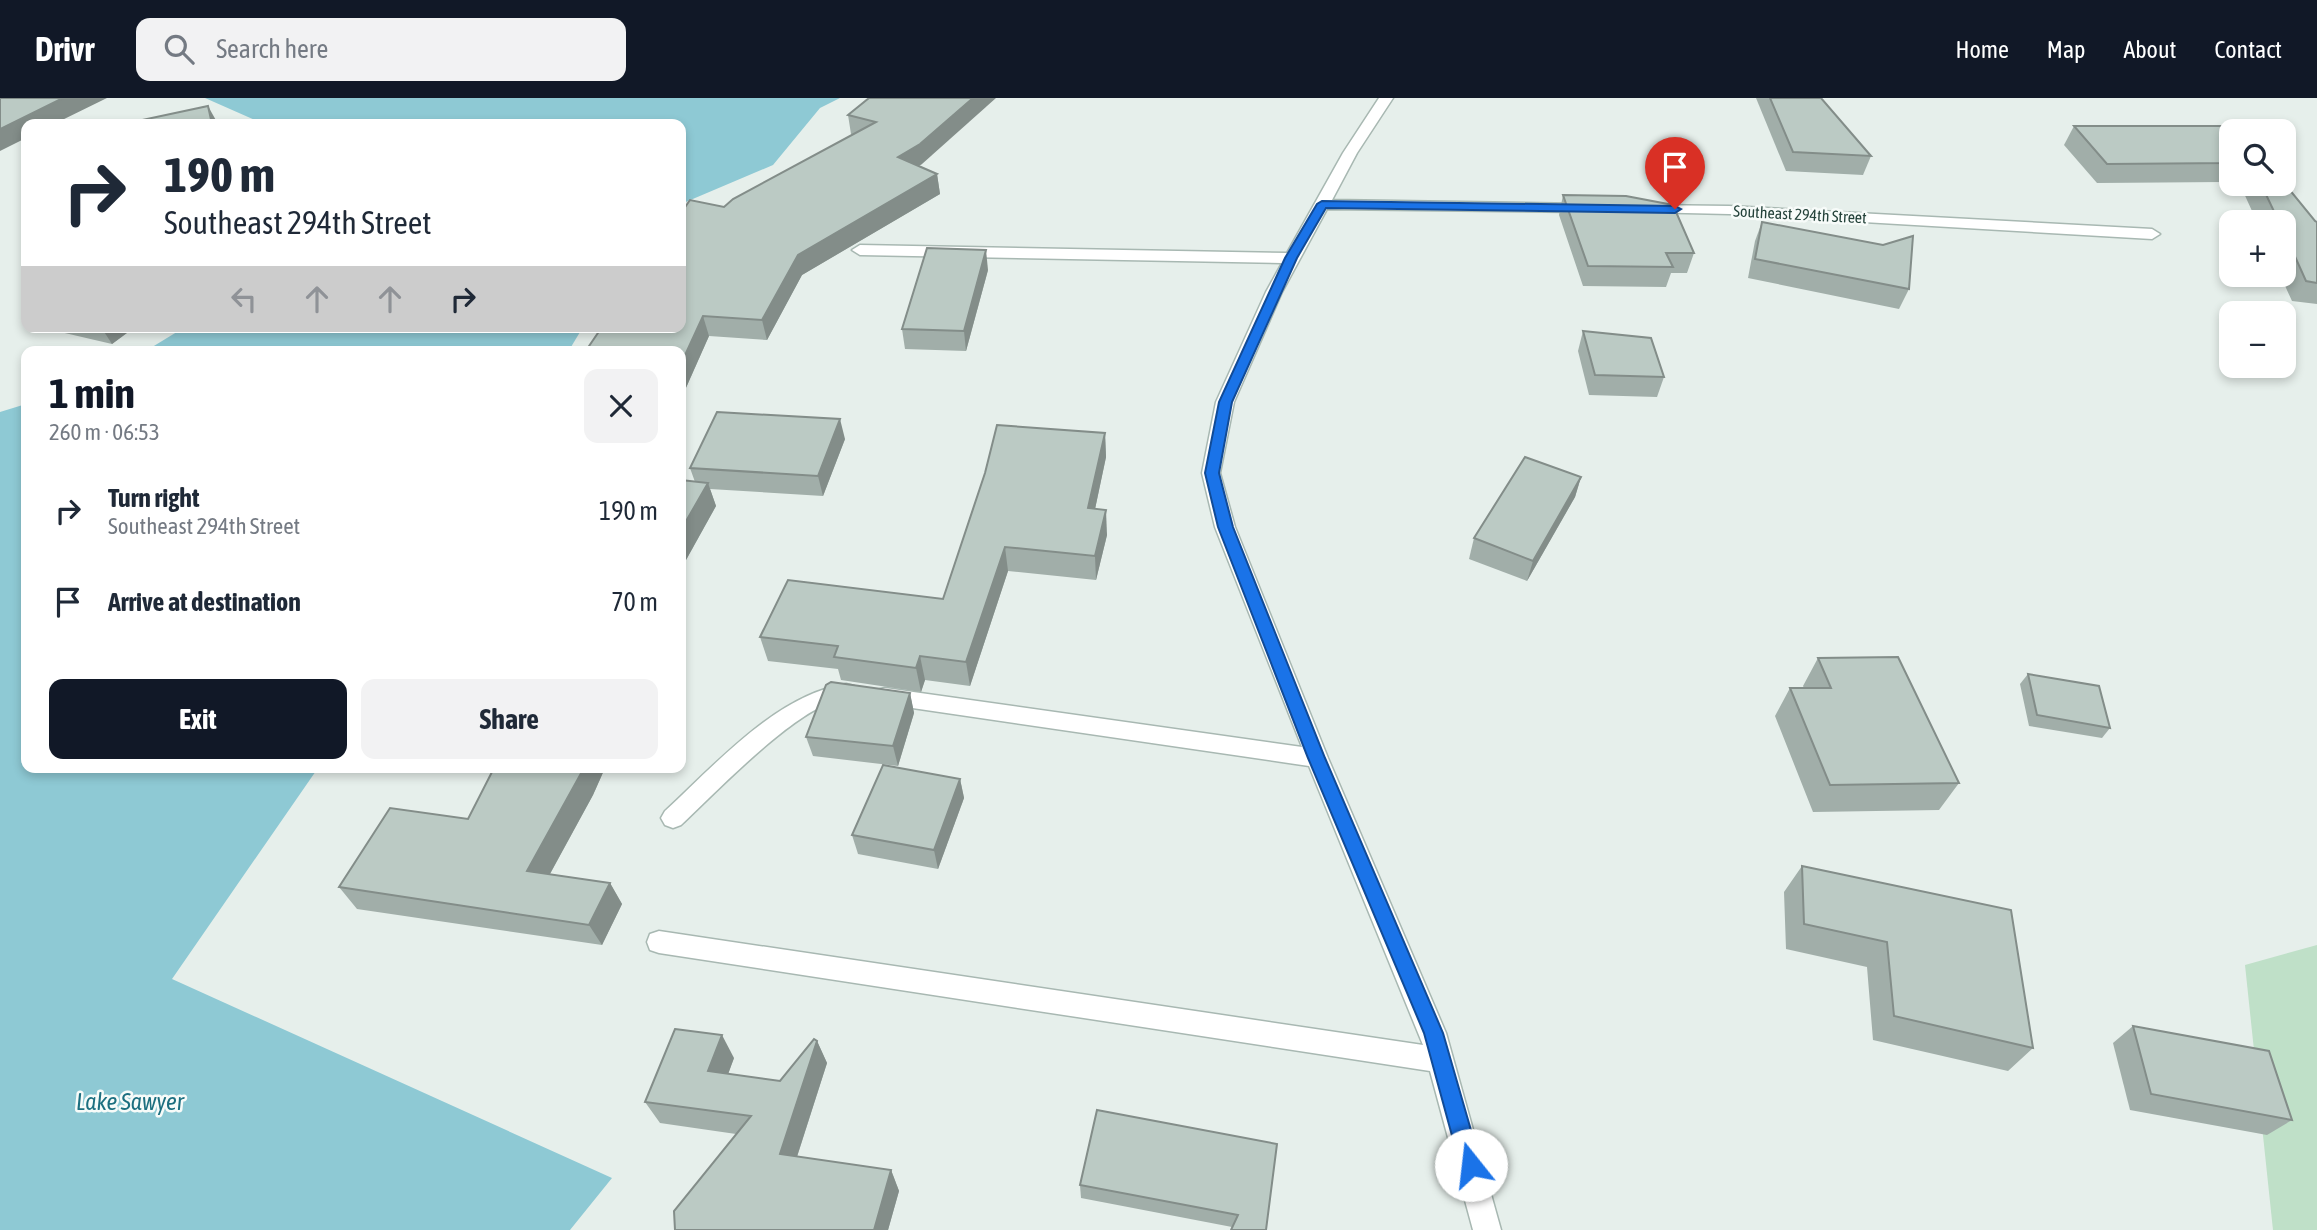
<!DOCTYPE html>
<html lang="en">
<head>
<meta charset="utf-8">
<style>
	body { margin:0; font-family:"Asap Condensed",sans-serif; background:#f2f2f3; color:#1f2937; height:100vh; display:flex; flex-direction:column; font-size:26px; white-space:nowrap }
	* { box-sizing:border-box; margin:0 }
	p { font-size:23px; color:#747a83 }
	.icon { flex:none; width:38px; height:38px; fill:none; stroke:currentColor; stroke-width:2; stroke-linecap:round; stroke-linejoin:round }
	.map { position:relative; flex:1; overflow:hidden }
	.details { position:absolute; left:21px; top:248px; width:665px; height:427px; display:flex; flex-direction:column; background:#fff; border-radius:14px; box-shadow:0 4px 10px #0003 }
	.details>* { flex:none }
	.banner { position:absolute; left:21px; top:21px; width:665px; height:214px; border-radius:14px; box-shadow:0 4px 10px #0003; background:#fff; color:#1f2937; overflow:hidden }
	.fabs { position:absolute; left:2219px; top:21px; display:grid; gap:14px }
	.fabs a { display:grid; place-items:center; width:77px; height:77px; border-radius:14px; background:#fff; box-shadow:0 4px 10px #0003; font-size:35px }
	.pin { position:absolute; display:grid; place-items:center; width:60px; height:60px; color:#fff; margin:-72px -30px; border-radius:50% 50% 50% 0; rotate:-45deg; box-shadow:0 0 7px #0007 }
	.pin .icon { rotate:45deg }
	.me { position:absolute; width:77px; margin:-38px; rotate:344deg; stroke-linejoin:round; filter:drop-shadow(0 0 5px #0008) }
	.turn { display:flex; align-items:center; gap:24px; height:147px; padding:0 28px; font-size:32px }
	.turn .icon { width:91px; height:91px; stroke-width:2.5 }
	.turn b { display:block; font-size:49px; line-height:60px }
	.lanes { display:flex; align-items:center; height:66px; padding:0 28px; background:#0003; justify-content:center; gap:35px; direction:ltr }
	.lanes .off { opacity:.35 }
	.round { display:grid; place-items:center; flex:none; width:74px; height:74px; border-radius:14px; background:#f2f2f3 }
	.head { display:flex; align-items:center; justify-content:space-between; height:119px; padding:0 28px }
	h1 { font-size:42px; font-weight:700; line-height:52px; color:#111827 }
	.cta { display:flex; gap:14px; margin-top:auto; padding:14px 28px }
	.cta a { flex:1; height:80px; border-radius:14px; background:#111827; color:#fff; font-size:28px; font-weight:700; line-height:80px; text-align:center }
	.cta a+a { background:#f2f2f3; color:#1f2937 }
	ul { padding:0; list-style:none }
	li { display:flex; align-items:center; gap:21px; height:91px; padding:0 28px }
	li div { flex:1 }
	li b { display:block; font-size:26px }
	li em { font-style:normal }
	header { display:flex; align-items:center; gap:42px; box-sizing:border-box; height:98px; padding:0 35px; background:#111827; color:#fff }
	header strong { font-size:33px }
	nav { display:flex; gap:38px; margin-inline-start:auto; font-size:24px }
	.search { width:490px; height:63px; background:#f2f2f3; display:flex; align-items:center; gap:18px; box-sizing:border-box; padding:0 24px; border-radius:14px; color:#747a83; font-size:26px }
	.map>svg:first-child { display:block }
	.green { fill:#bfe0c8 }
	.water { fill:#8ec9d4 }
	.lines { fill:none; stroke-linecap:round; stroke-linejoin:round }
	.minor-casing { stroke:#a8b8b2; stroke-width:3 }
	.minor { fill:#fff; fill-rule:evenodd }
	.wall { fill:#a1aea9 }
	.shaded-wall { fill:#838d89 }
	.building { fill:#bbcac4; stroke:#838d89; stroke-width:2 }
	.route { fill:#1a73e8; stroke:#114b97; stroke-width:2 }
	.labels { text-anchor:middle; stroke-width:5; stroke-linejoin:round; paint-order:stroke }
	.far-street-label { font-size:16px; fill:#24423a; stroke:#f7fbf9 }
	.near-water-label { font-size:24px; font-style:italic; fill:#1c6f80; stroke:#f7fbf9 }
</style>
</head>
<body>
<header>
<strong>Drivr</strong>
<div class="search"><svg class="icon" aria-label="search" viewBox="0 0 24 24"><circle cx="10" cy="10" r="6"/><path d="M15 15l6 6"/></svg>Search here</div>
<nav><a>Home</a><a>Map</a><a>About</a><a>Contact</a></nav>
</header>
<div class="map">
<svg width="2317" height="1132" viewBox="0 0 2317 1132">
	<rect width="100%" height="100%" fill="#e6efeb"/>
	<path class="green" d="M2317 847V1132H2273L2245 867Z"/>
	<g class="water">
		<path d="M205 0H840L820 10 773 67 681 106V26H264Z"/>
		<path d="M185 229H583L568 254H144Z"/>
		<path d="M26 306V670H318L172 881 612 1080 570 1132H0V314Z"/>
	</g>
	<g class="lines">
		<defs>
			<g id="minor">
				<path d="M1379 0H1393L1357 55 1332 102 1586 106 1593 110 1586 114 1327 111 1282 194 1234 304 1220 375 1235 429 1328 660 1446 935 1501 1132H1473L1430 973 659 855 650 852 647 844 650 836 659 833 1423 947 1309 668 885 606 877 604 874 598 877 592 885 590 1302 649 1215 429 1202 375 1216 304 1266 194 1282 165 860 157 852 152 860 147 1287 155 1343 55Z"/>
				<path d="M1647 107 1729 108 2152 131 2160 136 2152 141 1729 116 1642 114 1640 111Z"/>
				<path d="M846 586 854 588 857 594 854 600C847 602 839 602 832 604 788 619 717 693 681 727L673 730 665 727 661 720 665 713C714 668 777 596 846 586Z"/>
			</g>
		</defs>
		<use href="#minor" class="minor-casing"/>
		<use href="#minor" class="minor"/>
	</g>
	<g class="wall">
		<path d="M869 0 922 66 918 68 937 76 940 96 802 177 767 242 709 238 681 301 724 109 853 36H851L848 17Z"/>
		<path d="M1756 0H1821L1871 58 1863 77 1786 73Z"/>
		<path d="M2074 28 2231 33V73L2224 84 2097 85 2064 47Z"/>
		<path d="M2246 86H2284L2315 123 2317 124V206L2292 203 2280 177H2284V124H2257L2242 91Z"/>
		<path d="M1563 97 1694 155 1687 175H1671L1666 189 1583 188 1559 117Z"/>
		<path d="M1762 124 1909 191 1899 211 1748 180 1755 143Z"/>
		<path d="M988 172 966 253 905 251 902 231Z"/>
		<path d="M39 229H135L112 246Z"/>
		<path d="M1583 233 1664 279 1657 299 1589 297 1578 253Z"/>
		<path d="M1105 335 1106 359 1095 411 1107 437 1096 482 1008 473 970 588 925 582 921 594 841 582 838 571 768 563 760 539 943 501Z"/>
		<path d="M845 341 823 398 710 391 716 408 681 471V382L695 384 690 370Z"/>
		<path d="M1581 379 1575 399 1527 483 1469 461 1474 440Z"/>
		<path d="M1818 560 1959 685 1939 712 1813 714 1775 618 1790 590H1804L1803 588Z"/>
		<path d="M2028 576 2110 630 2102 640 2029 628 2020 586Z"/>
		<path d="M910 595 914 615 898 668 813 658 806 639Z"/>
		<path d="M494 670H605L593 697 550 776 610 785 622 806 602 847 357 811 339 789 468 721Z"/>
		<path d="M960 681 964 700 938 771 858 756 852 737Z"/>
		<path d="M1802 768 2033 950 2008 973 1873 942 1867 869 1786 851 1784 794Z"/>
		<path d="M2133 928 2292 1022 2267 1037 2130 1012 2113 945Z"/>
		<path d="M817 943 827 965 797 1059 891 1072 899 1093 888 1132 736 1036 660 1025 645 1004 734 960 728 976 780 983Z"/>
		<path d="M1277 1046 1232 1129 1081 1100 1080 1087Z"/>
	</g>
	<g class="shaded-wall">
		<path d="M63 0H107L54 26H26V40L0 53V31Z"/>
		<path d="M973 0H996L922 66 901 78 898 59Z"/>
		<path d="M208 8 218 26H212Z"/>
		<path d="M937 76 940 96 802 177 767 242 762 222 798 157Z"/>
		<path d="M986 152 988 172 966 253 964 233Z"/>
		<path d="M703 218 709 238 681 301V266Z"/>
		<path d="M101 229H135L112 246Z"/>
		<path d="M840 321 845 341 823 398 818 378Z"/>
		<path d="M1105 335 1106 359 1090 435 1088 410Z"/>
		<path d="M1581 379 1575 399 1527 483 1533 463Z"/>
		<path d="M708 385 716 408 681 471V432Z"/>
		<path d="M1106 412 1107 437 1096 482 1095 458Z"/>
		<path d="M1005 449 1008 473 970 588 966 564Z"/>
		<path d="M920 558 925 582 921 594 916 570Z"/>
		<path d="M910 595 914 615 898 668 893 648Z"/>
		<path d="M584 670H605L593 697 540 794 527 773Z"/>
		<path d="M960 681 964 700 938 771 934 752Z"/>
		<path d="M610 785 622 806 602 847 589 827Z"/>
		<path d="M722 937 734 960 721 995 708 973Z"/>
		<path d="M817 943 827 965 791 1077 780 1056Z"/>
		<path d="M891 1072 899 1093 888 1132H874Z"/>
	</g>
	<g class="building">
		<path d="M0 0H63L0 31Z"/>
		<path d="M869 0H973L920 46 898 59 937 76 798 157 762 222 703 218 681 266V254H585L602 229H681V115L690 102 724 109 733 101 876 24 848 17Z"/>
		<path d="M1770 0H1821L1871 58 1793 54Z"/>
		<path d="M208 8 212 26H128V25Z"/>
		<path d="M2074 28H2236V33H2231V65L2107 66Z"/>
		<path d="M2284 85 2315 123 2317 124V185L2306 183 2284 134V124H2279L2261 86H2284Z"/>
		<path d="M1563 97 1626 98 1673 107 1694 155H1666L1673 169 1588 168Z"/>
		<path d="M1762 124 1883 147 1913 138 1909 191 1755 161Z"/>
		<path d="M927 150 986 152 964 233 902 231Z"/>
		<path d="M1583 233 1651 240 1664 279 1595 277Z"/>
		<path d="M717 314 840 321 818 378 690 370Z"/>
		<path d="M997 327 1105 335 1088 410 1106 412 1095 458 1005 449 966 564 920 558 916 570 834 559 838 548 760 539 788 482 943 501 985 375Z"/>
		<path d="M1525 359 1581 379 1533 463 1474 440Z"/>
		<path d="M681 382 708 385 681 432Z"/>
		<path d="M1898 559 1959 685 1830 687 1790 590H1831L1818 560Z"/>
		<path d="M2028 576 2099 588 2110 630 2037 617Z"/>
		<path d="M831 584 910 595 893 648 806 639 826 587Z"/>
		<path d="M883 667 960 681 934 752 852 737Z"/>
		<path d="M494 670H584L527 773 610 785 589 827 339 789 390 710 468 721Z"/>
		<path d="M1802 768 2011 812 2033 950 1894 918 1887 844 1804 826Z"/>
		<path d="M2133 928 2269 953 2292 1022 2151 996Z"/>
		<path d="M675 931 722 937 708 973 780 983 814 941 817 943 780 1056 891 1072 874 1132H675L674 1113 751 1018 645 1004Z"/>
		<path d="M1097 1012 1277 1046 1266 1132H1231L1238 1117 1080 1087Z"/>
	</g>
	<path class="route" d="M1322 103 1675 108 1681 111 1675 115 1326 110 1297 160 1232 304 1219 375 1233 429 1325 660 1443 935 1481 1067 1478 1074 1471 1077 1463 1074 1460 1067 1424 935 1308 660 1218 429 1205 375 1219 304 1285 160 1317 106Z"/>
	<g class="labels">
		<g class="far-street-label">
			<text transform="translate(1800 116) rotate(3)" y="6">Southeast 294th Street</text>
		</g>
		<g class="near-water-label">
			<text x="130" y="1012">Lake Sawyer</text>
		</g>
	</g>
</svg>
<div class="fabs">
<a><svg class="icon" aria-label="search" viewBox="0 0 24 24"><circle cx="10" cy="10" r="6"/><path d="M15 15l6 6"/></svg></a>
<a>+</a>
<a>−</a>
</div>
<div class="pin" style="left:1675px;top:111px;background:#d93025"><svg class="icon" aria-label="arrive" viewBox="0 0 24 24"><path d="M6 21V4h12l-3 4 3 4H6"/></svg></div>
<svg class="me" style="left:1471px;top:1067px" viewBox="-20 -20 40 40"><circle r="19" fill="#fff"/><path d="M0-13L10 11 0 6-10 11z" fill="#1a73e8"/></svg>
<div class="banner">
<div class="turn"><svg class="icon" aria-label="right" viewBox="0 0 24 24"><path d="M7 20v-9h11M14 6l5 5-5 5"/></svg><div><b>190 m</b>Southeast 294th Street</div></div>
<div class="lanes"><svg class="icon off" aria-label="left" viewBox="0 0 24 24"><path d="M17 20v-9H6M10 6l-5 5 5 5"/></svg><svg class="icon off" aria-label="ahead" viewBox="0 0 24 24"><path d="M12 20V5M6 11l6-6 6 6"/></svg><svg class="icon off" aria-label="ahead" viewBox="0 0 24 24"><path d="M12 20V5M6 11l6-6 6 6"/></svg><svg class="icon" aria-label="right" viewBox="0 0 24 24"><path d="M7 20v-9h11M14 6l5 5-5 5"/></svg></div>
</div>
<section class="details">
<div class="head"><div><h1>1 min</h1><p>260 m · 06:53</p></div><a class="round"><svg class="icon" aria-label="close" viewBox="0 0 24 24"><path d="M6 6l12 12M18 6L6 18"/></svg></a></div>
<ul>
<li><svg class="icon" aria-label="right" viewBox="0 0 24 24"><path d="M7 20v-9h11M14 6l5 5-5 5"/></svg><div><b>Turn right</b><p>Southeast 294th Street</p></div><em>190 m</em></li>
<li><svg class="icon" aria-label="arrive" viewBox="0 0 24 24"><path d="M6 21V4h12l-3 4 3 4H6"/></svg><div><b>Arrive at destination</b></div><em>70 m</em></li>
</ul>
<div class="cta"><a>Exit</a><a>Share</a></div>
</section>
</div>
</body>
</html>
